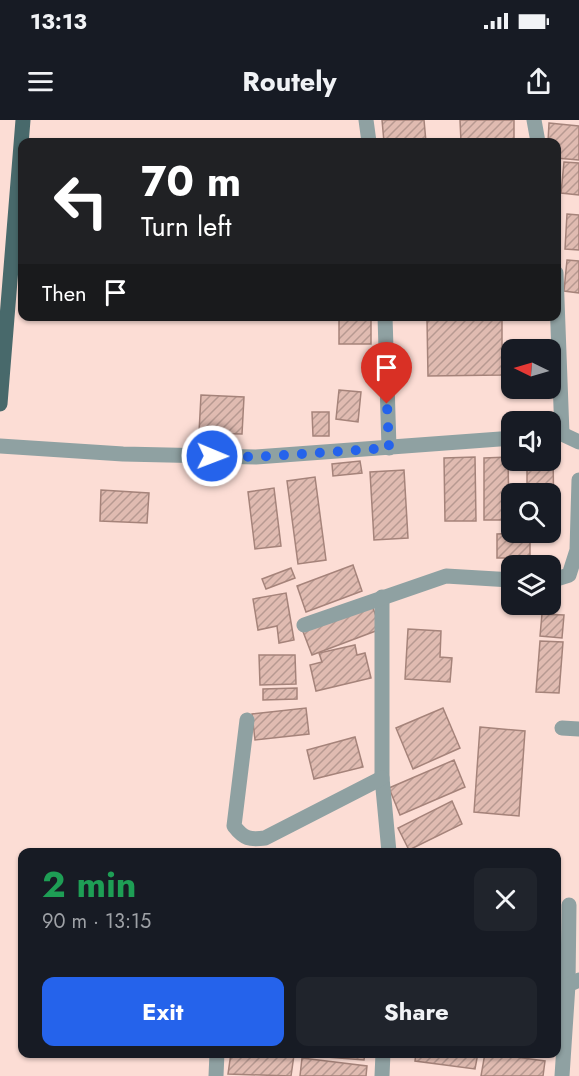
<!DOCTYPE html>
<html lang="en">
<head>
<meta charset="utf-8">
<style>
	body { margin:0; font-family:Jost,sans-serif; background:#20242c; color:#f1f3f6; height:100vh; display:flex; flex-direction:column; font-size:22px; white-space:nowrap }
	* { box-sizing:border-box; margin:0 }
	p { font-size:20px; color:#9ea1a6 }
	.icon { flex:none; width:33px; height:33px; fill:none; stroke:currentColor; stroke-width:2; stroke-linecap:round; stroke-linejoin:round }
	.map { position:relative; flex:1; overflow:hidden }
	.details { position:absolute; left:18px; top:728px; width:543px; height:210px; display:flex; flex-direction:column; background:#171b24; border-radius:12px; box-shadow:0 2px 4px #0004 }
	.details>* { flex:none }
	.hud { position:absolute; left:18px; top:18px; width:543px; height:183px; border-radius:12px; box-shadow:0 2px 4px #0004; background:#202124; color:#fff; overflow:hidden }
	.needle { width:39px; rotate:275deg }
	.controls { position:absolute; left:501px; top:219px; display:grid; gap:12px }
	.controls a { display:grid; place-items:center; width:60px; height:60px; border-radius:12px; background:#171b24; box-shadow:0 2px 4px #0004; font-size:30px }
	.pin { position:absolute; display:grid; place-items:center; width:51px; height:51px; color:#fff; margin:-62px -26px; border-radius:50% 50% 50% 0; rotate:-45deg; box-shadow:0 0 6px #0007 }
	.pin .icon { rotate:45deg }
	.me { position:absolute; width:66px; margin:-33px; rotate:91deg; stroke-linejoin:round; filter:drop-shadow(0 0 4px #0008) }
	.turn { display:flex; align-items:center; gap:21px; height:126px; padding:0 24px; font-size:27px }
	.turn .icon { width:78px; height:78px; stroke-width:2.5 }
	.turn b { display:block; font-size:42px; line-height:51px }
	.then { display:flex; align-items:center; height:57px; padding:0 24px; background:#0003; gap:12px; font-size:22px }
	.round { display:grid; place-items:center; flex:none; width:63px; height:63px; border-radius:12px; background:#20242c }
	.head { display:flex; align-items:center; justify-content:space-between; height:102px; padding:0 24px }
	h1 { font-size:36px; font-weight:700; line-height:45px; color:#1e9e55 }
	.button { display:flex; gap:12px; margin-top:auto; padding:12px 24px }
	.button a { flex:1; height:69px; border-radius:12px; background:#2563eb; color:#fff; font-size:24px; font-weight:700; line-height:69px; text-align:center }
	.button a+a { background:#20242c; color:#f1f3f6 }
	.status { display:flex; justify-content:space-between; align-items:center; height:42px; padding:0 30px; background:#171b24; direction:ltr }
	.status svg { height:16px; fill:currentColor }
	header { display:flex; justify-content:space-between; align-items:center; height:78px; padding:0 24px; background:#171b24; font-size:27px; font-weight:700 }
	.map>svg:first-child { display:block }
	.building { fill:url(#building-hatch); stroke:#a5837a; stroke-width:1.5 }
	.lines { fill:none; stroke-linecap:round; stroke-linejoin:round }
	.minor { stroke:#8fa1a2; stroke-width:15 }
	.major { stroke:#48696b; stroke-width:15 }
	.route { stroke:#2563eb; stroke-width:10; stroke-dasharray:0 18 }
</style>
</head>
<body>
<div class="status"><b>13:13</b><svg viewBox="0 0 49 12"><path d="M0 12V9h3v3zM5 12V6h3v6zM10 12V3h3v9zM15 12V0h3v12zM26 1h20v11H26zM47 4h2v5h-2z"/></svg></div>
<header><svg class="icon" aria-label="menu" viewBox="0 0 24 24"><path d="M4 6h16M4 12h16M4 18h16"/></svg>Routely<svg class="icon" aria-label="share" viewBox="0 0 24 24"><path d="M12 15V3M7 8l5-5 5 5M5 13v7h14v-7"/></svg></header>
<div class="map">
<svg width="579" height="956" viewBox="0 0 579 956">
	<defs>
		<pattern id="building-hatch" width="6" height="6" patternUnits="userSpaceOnUse" patternTransform="scale(1.5)"><rect width="6" height="6" fill="#e0bbb1"/><path d="M-1 1l2-2M0 6l6-6M5 7l2-2" fill="none" stroke="#b79991"/></pattern>
	</defs>
	<rect width="100%" height="100%" fill="#fcddd5"/>
	<g class="building">
		<path d="M382 0H424L426 22H384Z"/>
		<path d="M460 0H514V22H461Z"/>
		<path d="M549 3 579 6V40L556 38V22H548Z"/>
		<path d="M564 42 579 43V75L561 73Z"/>
		<path d="M567 94 579 95V130L565 129Z"/>
		<path d="M567 140 579 141V173L564 171Z"/>
		<rect x="339" y="196" width="32" height="28"/>
		<path d="M502 199V255L428 256 427 200Z"/>
		<path d="M339 270 361 272 358 302 336 299Z"/>
		<path d="M201 275 244 277 242 314 199 313Z"/>
		<path d="M312 292H329V316H313Z"/>
		<path d="M550 336H553L554 401H550V374H527V340H550Z"/>
		<path d="M475 337 476 401H445L444 338Z"/>
		<path d="M508 337 509 400H484V338Z"/>
		<path d="M360 341 362 353 333 356 332 344Z"/>
		<path d="M404 350 408 418 374 420 370 352Z"/>
		<path d="M315 357 326 440 298 444 287 361Z"/>
		<path d="M274 368 281 426 255 429 248 372Z"/>
		<path d="M101 370 149 373 147 403 100 401Z"/>
		<path d="M530 413V438H497V414Z"/>
		<path d="M353 445 362 471 306 492 297 466Z"/>
		<path d="M291 448 295 458 266 469 262 459Z"/>
		<path d="M286 473 294 520 279 523 277 506 258 510 253 479Z"/>
		<path d="M371 483 381 509 312 535 302 509Z"/>
		<path d="M542 494 564 495 562 518 540 516Z"/>
		<path d="M408 509 441 511 440 537 452 538 450 562 405 559Z"/>
		<path d="M540 521 563 522 559 573 536 572Z"/>
		<path d="M355 525 357 535 365 533 371 558 316 571 310 545 322 542 319 533Z"/>
		<path d="M259 535H295L296 564 260 565Z"/>
		<path d="M297 568V579L263 580V569Z"/>
		<path d="M306 588 309 614 255 620 252 594Z"/>
		<path d="M443 588 460 628 413 649 396 608Z"/>
		<path d="M480 607 525 611 519 696 474 692Z"/>
		<path d="M355 617 363 647 314 659 307 630Z"/>
		<path d="M454 640 465 667 400 695 389 668Z"/>
		<path d="M452 681 462 704 409 730 398 708Z"/>
		<path d="M231 933H276L294 935 291 956 228 954Z"/>
		<path d="M301 933H365L364 940 301 935Z"/>
		<path d="M416 933H478L475 949 415 941Z"/>
		<path d="M485 933 545 941 543 956H481Z"/>
		<path d="M302 938 367 946 366 956H300Z"/>
	</g>
	<g class="lines">
		<g class="minor">
			<path d="M366 0 369 22"/>
			<path d="M534 0 538 22"/>
			<path d="M556 153 562 314"/>
			<path d="M385 196 389 328"/>
			<path d="M550 315 562 314 579 322"/>
			<path d="M0 326 123 334 256 337 512 318"/>
			<path d="M550 461 569 455 577 430 579 360"/>
			<path d="M382 477V658L389 732"/>
			<path d="M304 505 446 456 512 460"/>
			<path d="M247 600 234 706C244 719 250 720 265 718L382 658"/>
			<path d="M562 608 579 609"/>
			<path d="M568 865 569 785"/>
			<path d="M216 956 217 933"/>
			<path d="M382 956 383 933"/>
			<path d="M562 956 568 865 579 860"/>
		</g>
		<path class="major" d="M0 284 23 0"/>
	</g>
	<g class="lines">
		<path class="route" d="M212 336 256 337 389 328 387 284"/>
	</g>
</svg>
<div class="controls">
<a><svg class="needle" viewBox="-14 -14 28 28"><path d="M0-13l5 13h-10z" fill="#e53935"/><path d="M0 13l5-13h-10z" fill="#9ea1a6"/></svg></a>
<a><svg class="icon" aria-label="sound" viewBox="0 0 24 24"><path d="M4 9h4l5-4v14l-5-4H4zM17 9q2 3 0 6"/></svg></a>
<a><svg class="icon" aria-label="search" viewBox="0 0 24 24"><circle cx="10" cy="10" r="6"/><path d="M15 15l6 6"/></svg></a>
<a><svg class="icon" aria-label="layers" viewBox="0 0 24 24"><path d="M12 4l9 5-9 5-9-5zM3 14l9 5 9-5"/></svg></a>
</div>
<div class="pin" style="left:387px;top:284px;background:#d93025"><svg class="icon" aria-label="arrive" viewBox="0 0 24 24"><path d="M6 21V4h12l-3 4 3 4H6"/></svg></div>
<svg class="me" style="left:212px;top:336px" viewBox="-20 -20 40 40"><circle r="17" fill="#2563eb" stroke="#fff" stroke-width="3"/><path d="M0-11L8 9 0 5-8 9z" fill="#fff"/></svg>
<div class="hud">
<div class="turn"><svg class="icon" aria-label="left" viewBox="0 0 24 24"><path d="M17 20v-9H6M10 6l-5 5 5 5"/></svg><div><b>70 m</b>Turn left</div></div>
<div class="then">Then<svg class="icon" aria-label="arrive" viewBox="0 0 24 24"><path d="M6 21V4h12l-3 4 3 4H6"/></svg></div>
</div>
<section class="details">
<div class="head"><div><h1>2 min</h1><p>90 m · 13:15</p></div><a class="round"><svg class="icon" aria-label="close" viewBox="0 0 24 24"><path d="M6 6l12 12M18 6L6 18"/></svg></a></div>
<div class="button"><a>Exit</a><a>Share</a></div>
</section>
</div>
</body>
</html>
